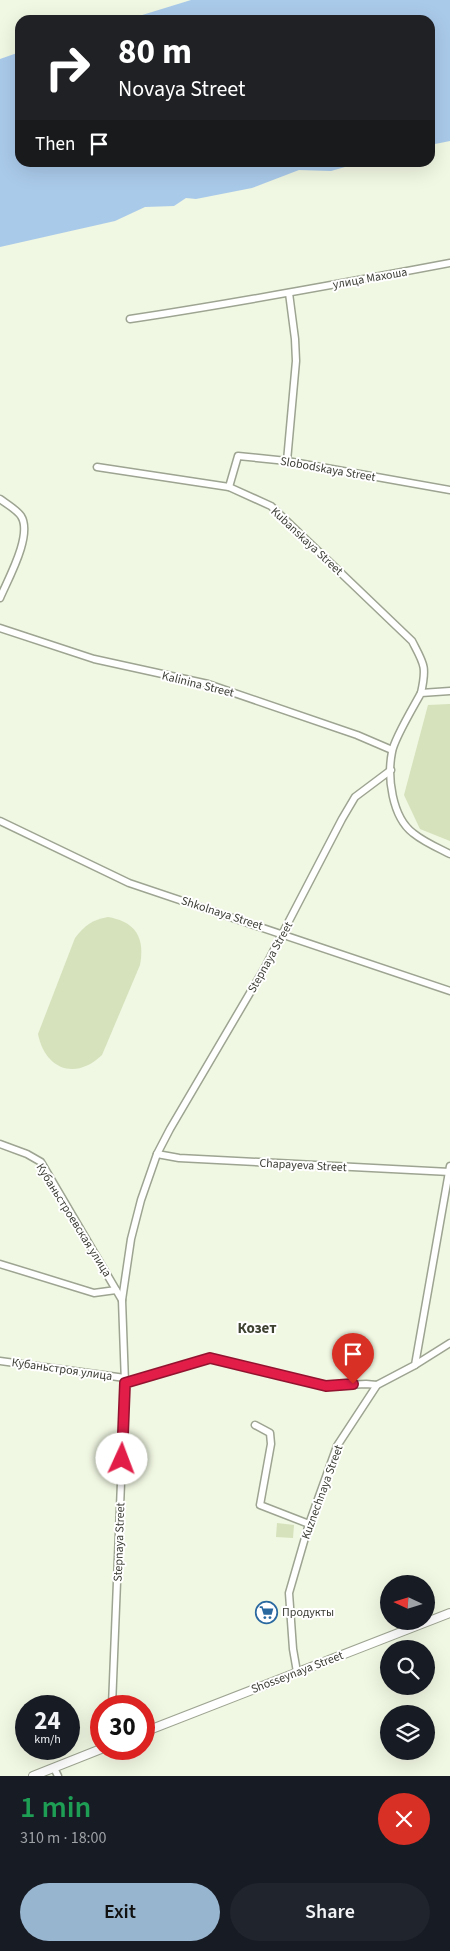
<!DOCTYPE html>
<html lang="en">
<head>
<meta charset="utf-8">
<style>
	body { margin:0; font-family:"Source Sans 3",sans-serif; background:#20242c; color:#f1f3f6; height:100vh; display:flex; flex-direction:column; font-size:19px; white-space:nowrap }
	* { box-sizing:border-box; margin:0 }
	p { font-size:16px; color:#9ea1a6 }
	.icon { flex:none; width:28px; height:28px; fill:none; stroke:currentColor; stroke-width:2; stroke-linecap:round; stroke-linejoin:round }
	.map { position:relative; height:1776px; overflow:hidden }
	.details { display:flex; flex-direction:column; background:#171b24; flex:1 }
	.details>* { flex:none }
	.top-card { position:absolute; left:15px; top:15px; width:420px; height:152px; border-radius:15px; box-shadow:0 5px 20px #0002; background:#202124; color:#fff; overflow:hidden }
	.needle { width:32px; rotate:274deg }
	.buttons { position:absolute; left:380px; top:1575px; display:grid; gap:10px }
	.buttons a { display:grid; place-items:center; width:55px; height:55px; border-radius:50%; background:#171b24; box-shadow:0 5px 20px #0002; font-size:25px }
	.speed { position:absolute; left:15px; top:1695px; display:flex; gap:10px; font-size:25px; font-weight:700; text-align:center }
	.speed>* { display:grid; place-content:center; width:65px; height:65px; border-radius:50%; background:#171b24; box-shadow:0 5px 20px #0002; line-height:1 }
	.speed small { font-size:12px; font-weight:400 }
	.speed .limit { border:8px solid #d22; background:#fff; color:#111 }
	.pin { position:absolute; display:grid; place-items:center; width:42px; height:42px; color:#fff; margin:-51px -21px; border-radius:50% 50% 50% 0; rotate:-45deg; box-shadow:0 0 5px #0007 }
	.pin .icon { rotate:45deg }
	.me { position:absolute; width:55px; margin:-28px; rotate:2deg; stroke-linejoin:round; filter:drop-shadow(0 0 4px #0008) }
	.turn { display:flex; align-items:center; gap:18px; height:105px; padding:0 20px; font-size:22px }
	.turn .icon { width:65px; height:65px; stroke-width:2.5 }
	.turn b { display:block; font-size:35px; line-height:42px }
	.then { display:flex; align-items:center; height:48px; padding:0 20px; background:#0003; gap:10px; font-size:19px }
	.round { display:grid; place-items:center; flex:none; width:52px; height:52px; border-radius:26px; background:#20242c }
	.head { display:flex; align-items:center; justify-content:space-between; height:85px; padding:0 20px }
	h1 { font-size:30px; font-weight:600; line-height:38px; color:#1e9e55 }
	.button { display:flex; gap:10px; margin-top:auto; padding:10px 20px }
	.button a { flex:1; height:58px; border-radius:30px; background:#97b5cf; color:#111; font-size:20px; font-weight:600; line-height:58px; text-align:center }
	.button a+a { background:#20242c; color:#f1f3f6 }
	.map>svg:first-child { display:block }
	.green { fill:#d5e2bc }
	.water { fill:#aacaea }
	.lines { fill:none; stroke-linecap:round; stroke-linejoin:round }
	.minor-casing { stroke:#9da491; stroke-width:9 }
	.tertiary-casing { stroke:#9da491; stroke-width:10 }
	.minor { stroke:#fff; stroke-width:6 }
	.tertiary { stroke:#fff; stroke-width:8 }
	.route-casing { stroke:#92132f; stroke-width:12 }
	.route { stroke:#e11d48; stroke-width:9 }
	.labels { text-anchor:middle; stroke-width:4; stroke-linejoin:round; paint-order:stroke }
	.street-label { font-size:12px; fill:#3b3d35; stroke:#fff }
	.poi-label { font-size:12px; fill:#3b3d35; stroke:#fff; text-anchor:start }
	.quarter-label { font-size:15px; font-weight:bold; fill:#3e4332; stroke:#fff }
</style>
</head>
<body>
<div class="map">
<svg width="450" height="1776" viewBox="0 0 450 1776">
	<rect width="100%" height="100%" fill="#f0f7e2"/>
	<g class="green">
		<path d="M450 704V841L420 829 404 795 428 705Z"/>
		<path d="M108 917C136 922 145 938 140 965L102 1055C75 1081 45 1069 38 1034L75 938C85 925 92 920 108 917Z"/>
		<path d="M277 1523 294 1525 293 1538 276 1537Z"/>
	</g>
	<g class="water">
		<path d="M191 0H450V141L430 145V20H126Z"/>
		<path d="M20 52V162L359 163 331 171 299 170 252 188 196 199 186 198 174 206 145 207 115 221 0 247V59Z"/>
	</g>
	<g class="lines">
		<defs>
			<g id="minor">
				<path d="M130 319C237 303 344 283 450 263"/>
				<path d="M287 461 296 361 295 339 289 293"/>
				<path d="M97 467 229 487 271 506 412 641C424 664 427 666 421 693"/>
				<path d="M229 487 238 456 287 461 450 490"/>
				<path d="M0 499C7 504 17 510 21 516 33 535 8 579 0 598"/>
				<path d="M0 628 94 659 208 684 357 735 392 750"/>
				<path d="M450 691 421 693C414 706 394 739 392 752 387 777 392 817 413 833 424 842 438 848 450 854"/>
				<path d="M0 821 129 883 450 991"/>
				<path d="M0 1144 27 1154 41 1162 122 1300"/>
				<path d="M157 1154 179 1158 450 1172"/>
				<path d="M0 1264 94 1293 116 1290"/>
				<path d="M0 1361 125 1378"/>
				<path d="M415 1365 450 1343"/>
				<path d="M125 1383 210 1358 326 1386 366 1384 377 1385"/>
				<path d="M255 1425 270 1433 271 1444 260 1505 309 1524"/>
				<path d="M297 1672 293 1649 289 1593 309 1524 337 1446 377 1385 415 1365 450 1166"/>
				<path d="M112 1706 125 1383 122 1300 131 1239 141 1200 157 1154 170 1129 264 969 342 819 355 797 391 770"/>
				<path d="M54 1768 58 1776"/>
			</g>
			<g id="tertiary">
				<path d="M144 1732 450 1613"/>
				<path d="M33 1776 101 1749"/>
			</g>
		</defs>
		<use href="#minor" class="minor-casing"/>
		<use href="#tertiary" class="tertiary-casing"/>
		<use href="#minor" class="minor"/>
		<use href="#tertiary" class="tertiary"/>
	</g>
	<g class="lines">
		<defs>
			<path id="route" d="M122 1459 125 1383 210 1358 326 1386 353 1384"/>
		</defs>
		<use href="#route" class="route-casing"/>
		<use href="#route" class="route"/>
	</g>
	<defs>
		<symbol id="supermarket-ring" viewBox="-11 -11 22 22"><circle r="9.5" fill="#fff" stroke="#2969a0" stroke-width="1.5"/><path d="M-6-5.5h2.5l.6 2H6L4.5 2H-2.5L-4.4-4H-6ZM-1.5 3.2a1.3 1.3 0 1 0 .1 0ZM3 3.2a1.3 1.3 0 1 0 .1 0Z" fill="#2969a0"/></symbol>
	</defs>
	<g fill-rule="evenodd">
		<use href="#supermarket-ring" x="254" y="1600" width="25" height="25"/>
	</g>
	<g class="labels">
		<g class="street-label">
			<text transform="translate(370 278) rotate(-10)" y="4">улица Махоша</text>
			<text transform="translate(328 469) rotate(10)" y="4">Slobodskaya Street</text>
			<text transform="translate(307 541) rotate(43)" y="4">Kubanskaya Street</text>
			<text transform="translate(198 684) rotate(14)" y="4">Kalinina Street</text>
			<text transform="translate(222 913) rotate(18)" y="4">Shkolnaya Street</text>
			<text transform="translate(270 957) rotate(-61)" y="4">Stepnaya Street</text>
			<text transform="translate(303 1165) rotate(3)" y="4">Chapayeva Street</text>
			<text transform="translate(74 1220) rotate(58)" y="4">Кубаньстроевская улица</text>
			<text transform="translate(62 1369) rotate(8)" y="4">Кубаньстроя улица</text>
			<text transform="translate(322 1492) rotate(-70)" y="4">Kuznechnaya Street</text>
			<text transform="translate(119 1542) rotate(-88)" y="4">Stepnaya Street</text>
			<text transform="translate(297 1672) rotate(-21)" y="4">Shosseynaya Street</text>
		</g>
		<g class="poi-label">
			<text x="282" y="1616">Продукты</text>
		</g>
		<g class="quarter-label">
			<text x="257" y="1333">Козет</text>
		</g>
	</g>
</svg>
<div class="buttons">
<a><svg class="needle" viewBox="-14 -14 28 28"><path d="M0-13l5 13h-10z" fill="#e53935"/><path d="M0 13l5-13h-10z" fill="#9ea1a6"/></svg></a>
<a><svg class="icon" aria-label="search" viewBox="0 0 24 24"><circle cx="10" cy="10" r="6"/><path d="M15 15l6 6"/></svg></a>
<a><svg class="icon" aria-label="layers" viewBox="0 0 24 24"><path d="M12 4l9 5-9 5-9-5zM3 14l9 5 9-5"/></svg></a>
</div>
<div class="speed"><div>24<small>km/h</small></div><div class="limit">30</div></div>
<div class="pin" style="left:353px;top:1384px;background:#d93025"><svg class="icon" aria-label="arrive" viewBox="0 0 24 24"><path d="M6 21V4h12l-3 4 3 4H6"/></svg></div>
<svg class="me" style="left:122px;top:1459px" viewBox="-20 -20 40 40"><circle r="19" fill="#fff"/><path d="M0-13L10 11 0 6-10 11z" fill="#e11d48"/></svg>
<div class="top-card">
<div class="turn"><svg class="icon" aria-label="right" viewBox="0 0 24 24"><path d="M7 20v-9h11M14 6l5 5-5 5"/></svg><div><b>80 m</b>Novaya Street</div></div>
<div class="then">Then<svg class="icon" aria-label="arrive" viewBox="0 0 24 24"><path d="M6 21V4h12l-3 4 3 4H6"/></svg></div>
</div>
</div>
<section class="details">
<div class="head"><div><h1>1 min</h1><p>310 m · 18:00</p></div><a class="round" style="background:#d93025;color:#fff"><svg class="icon" aria-label="close" viewBox="0 0 24 24"><path d="M6 6l12 12M18 6L6 18"/></svg></a></div>
<div class="button"><a>Exit</a><a>Share</a></div>
</section>
</body>
</html>
